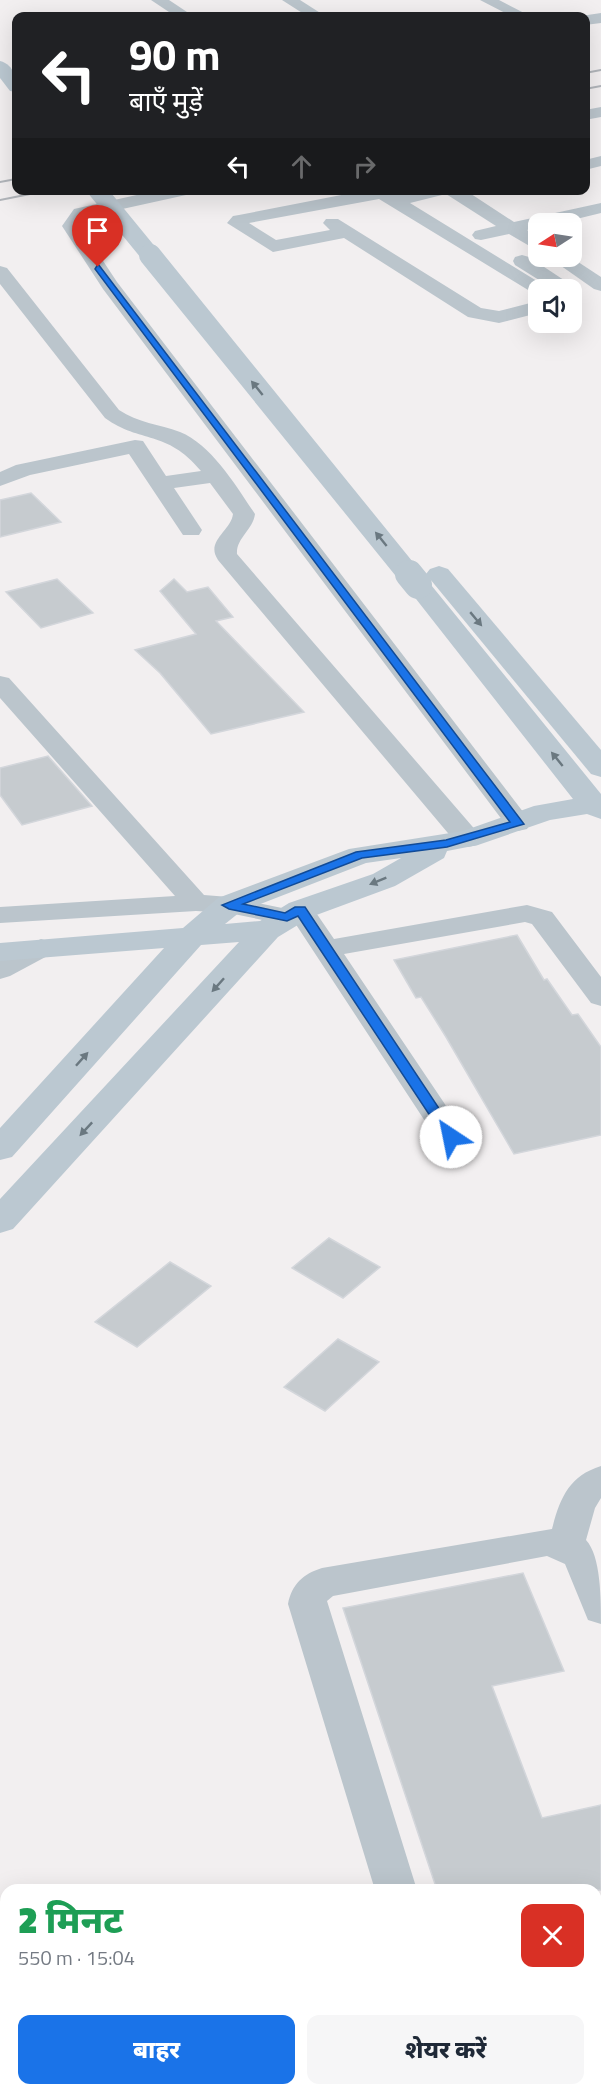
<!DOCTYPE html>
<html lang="hi">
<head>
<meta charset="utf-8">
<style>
	body { margin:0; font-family:"Titillium Web","Noto Sans Devanagari",sans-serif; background:#f6f6f7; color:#1f2937; height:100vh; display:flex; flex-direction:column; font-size:22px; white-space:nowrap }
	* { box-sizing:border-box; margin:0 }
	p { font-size:20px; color:#747a83 }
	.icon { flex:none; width:33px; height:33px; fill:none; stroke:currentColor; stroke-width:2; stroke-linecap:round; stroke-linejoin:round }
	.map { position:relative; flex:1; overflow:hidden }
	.panel { position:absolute; left:0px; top:1884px; width:602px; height:212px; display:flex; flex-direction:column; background:#fff; border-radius:18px 18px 0 0; box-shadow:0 6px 24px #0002 }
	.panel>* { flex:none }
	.top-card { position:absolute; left:12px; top:12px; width:578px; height:183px; border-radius:12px; box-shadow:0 6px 24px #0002; background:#202124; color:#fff; overflow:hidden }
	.needle { width:39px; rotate:258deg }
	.controls { position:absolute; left:528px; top:213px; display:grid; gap:12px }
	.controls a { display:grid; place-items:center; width:54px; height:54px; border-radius:12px; background:#fff; box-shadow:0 6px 24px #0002; font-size:30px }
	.pin { position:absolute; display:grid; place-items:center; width:51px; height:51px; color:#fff; margin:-62px -26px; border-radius:50% 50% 50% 0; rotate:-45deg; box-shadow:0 0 6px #0007 }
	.pin .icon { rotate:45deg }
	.me { position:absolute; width:66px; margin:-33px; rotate:326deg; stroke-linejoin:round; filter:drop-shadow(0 0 4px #0008) }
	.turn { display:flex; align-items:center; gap:21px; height:126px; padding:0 18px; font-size:27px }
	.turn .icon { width:78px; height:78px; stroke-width:2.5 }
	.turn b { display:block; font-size:42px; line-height:51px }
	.lanes { display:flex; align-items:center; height:57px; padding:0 18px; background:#0003; justify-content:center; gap:30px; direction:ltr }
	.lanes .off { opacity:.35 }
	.round { display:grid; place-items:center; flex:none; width:63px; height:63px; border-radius:12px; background:#f6f6f7 }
	.head { display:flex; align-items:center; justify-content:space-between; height:102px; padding:0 18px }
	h1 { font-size:36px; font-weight:800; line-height:45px; color:#1e9e55 }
	.primary-button { display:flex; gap:12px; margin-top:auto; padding:12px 18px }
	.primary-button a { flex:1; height:69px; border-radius:12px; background:#1a73e8; color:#fff; font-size:24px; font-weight:800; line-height:69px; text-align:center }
	.primary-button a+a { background:#f6f6f7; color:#1f2937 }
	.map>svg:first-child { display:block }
	.building { fill:#c6cbcf; stroke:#d3d6db; stroke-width:1.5 }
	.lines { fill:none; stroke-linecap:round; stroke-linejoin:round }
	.street { fill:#bbc5cc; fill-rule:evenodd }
	.secondary { fill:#bbc8d1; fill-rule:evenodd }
	.rail { stroke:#b1b5ba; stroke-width:2 }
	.secondary-bridge-far2 { stroke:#bbc8d1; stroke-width:18 }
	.secondary-bridge-far1 { stroke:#bbc8d1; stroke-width:22 }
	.secondary-bridge { stroke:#bbc8d1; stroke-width:28 }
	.oneway { fill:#6a7880 }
	.route { fill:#1a73e8; stroke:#114b97; stroke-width:1.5 }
</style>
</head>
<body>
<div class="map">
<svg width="601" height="2095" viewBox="0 0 601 2095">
	<rect width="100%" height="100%" fill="#f2eff0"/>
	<g class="building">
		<path d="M31 493 61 522 0 537V500Z"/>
		<path d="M57 579 93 613 41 628 6 592Z"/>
		<path d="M174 579 187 592 208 587 233 617 216 621 304 712 211 734 160 673 135 650 196 634 160 591Z"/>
		<path d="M48 756 92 806 22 825 0 795V768Z"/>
		<path d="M517 935 544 980 547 979 572 1015 578 1014 601 1047V1135L514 1154 446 1037 421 997 416 998 394 960Z"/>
		<path d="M329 1238 380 1267 343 1298 292 1268Z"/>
		<path d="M170 1262 211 1286 137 1347 95 1322Z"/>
		<path d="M338 1339 379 1362 325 1411 284 1387Z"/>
		<path d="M523 1573 564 1671 492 1686 542 1818 601 1805V1890H437L343 1608Z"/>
	</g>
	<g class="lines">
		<g class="street">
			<path d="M151 0H169L193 16H175Z"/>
			<path d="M282 0H300L325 16H307Z"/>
			<path d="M480 0H499L530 16H511Z"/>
			<path d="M601 13V23L585 25V16H581Z"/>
			<path d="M601 107V117L585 120V110Z"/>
			<path d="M601 156V166L585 170V160Z"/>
			<path d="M159 190H194L186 195 86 217 80 226 117 282 527 817 531 823 527 829 518 831 509 829 103 289 62 226 74 209Z"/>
			<path d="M367 190H390L397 195 416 190H465L514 222 601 203V213L556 224H538V227L527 230 538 237V251L509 234 481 240 475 239 472 235 475 231 496 226 446 194 410 203 545 286 547 290H538V296L379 199 249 223 276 240 330 230 323 223 326 219H338L481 308 499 311 538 301V313L499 323 468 317 344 238 273 252 227 223 233 216 239 215Z"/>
			<path d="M522 255 529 257 579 290 572 295V290H555L515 265 513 261 515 257Z"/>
			<path d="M547 256H569L601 277V291L594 289Z"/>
			<path d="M0 266 7 268 119 410C138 423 159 424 180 432 212 445 236 486 255 514 253 530 236 538 237 554L478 833 481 839 478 845 468 847 458 845 218 560C205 541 231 531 233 514L210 483 174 488 202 530 199 535H183L129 454 30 475 0 486V472L16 465 135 440 143 441 166 476 201 471C166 429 141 444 105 418L0 284Z"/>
			<path d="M0 676 9 678 204 895 229 897 287 909 290 904 300 902 310 904 334 939 527 905 552 912 601 977V1006L591 1003 532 924 525 922 344 954 467 1137 462 1144 451 1147 440 1144 295 923 287 925 229 913 196 911 0 923V907L175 896 0 698Z"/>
			<path d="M41 939 51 942 55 948 51 954 10 976 0 979V958Z"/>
			<path d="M601 1466V1498L595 1508 586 1540C601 1556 601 1599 601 1624L588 1620 565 1564 547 1556 333 1596 327 1601 417 1890H375L288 1604C292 1584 303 1574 322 1568L552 1529C560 1498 569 1476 601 1466Z"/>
			<path d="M601 1963V2001L596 2002V1964Z"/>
			<path d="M601 2057V2095H522L525 2090H596V2058Z"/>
		</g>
		<g class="secondary">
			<path d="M0 61C15 65 16 79 16 92L10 91 0 78Z"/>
			<path d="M439 566 448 569 601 750V777L591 774 430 579 426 574 430 569Z"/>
			<path d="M418 577 427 580 601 794V819L587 814 550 820 478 845 447 851 444 858 395 886 311 917 278 937 13 1229 0 1233V1199L239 942 201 945 12 1157 0 1160V1128L164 948 0 961V943L183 928 218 898 349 849 463 831 534 806 573 799 409 590 405 585 409 580ZM401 858 373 874 289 903 260 921 225 924 240 912 366 863Z"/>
		</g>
		<g class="rail">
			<path d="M585 73 601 70"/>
			<path d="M585 89 601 86"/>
			<path d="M0 182 16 179"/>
			<path d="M0 200 50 190"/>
		</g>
		<path class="secondary-bridge-far2" d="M97 190 151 256"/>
		<path class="secondary-bridge-far1" d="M150 255 410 576"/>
		<path class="secondary-bridge" d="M409 574 418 585"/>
	</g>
	<defs><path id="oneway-solid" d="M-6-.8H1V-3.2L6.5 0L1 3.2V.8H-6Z" transform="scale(1.5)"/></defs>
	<g class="oneway">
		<use href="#oneway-solid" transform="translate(257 388) rotate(-129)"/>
		<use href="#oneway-solid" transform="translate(381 539) rotate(-129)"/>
		<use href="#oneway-solid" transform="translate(476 619) rotate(50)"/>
		<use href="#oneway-solid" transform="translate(557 759) rotate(-129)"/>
		<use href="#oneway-solid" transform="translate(378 881) rotate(158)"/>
		<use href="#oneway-solid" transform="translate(218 985) rotate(132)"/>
		<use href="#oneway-solid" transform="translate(82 1059) rotate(-48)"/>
		<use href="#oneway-solid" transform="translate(86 1129) rotate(133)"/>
	</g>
	<path class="route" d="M98 264 524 824 447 847 362 858 243 904 285 913 295 907H305L456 1134V1140H446L298 916 287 921 229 909 222 905 356 852 446 840 510 822 95 269Z"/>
</svg>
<div class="controls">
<a><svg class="needle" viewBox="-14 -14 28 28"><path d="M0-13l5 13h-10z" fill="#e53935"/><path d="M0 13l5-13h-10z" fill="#747a83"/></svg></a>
<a><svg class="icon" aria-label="sound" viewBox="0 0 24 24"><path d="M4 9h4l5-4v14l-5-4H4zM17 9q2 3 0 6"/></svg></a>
</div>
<div class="pin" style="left:98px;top:267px;background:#d93025"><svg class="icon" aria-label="arrive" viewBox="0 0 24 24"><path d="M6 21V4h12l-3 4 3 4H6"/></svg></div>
<svg class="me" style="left:451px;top:1137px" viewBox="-20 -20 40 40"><circle r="19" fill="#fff"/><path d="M0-13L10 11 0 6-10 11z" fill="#1a73e8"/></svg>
<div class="top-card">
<div class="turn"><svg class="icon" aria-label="left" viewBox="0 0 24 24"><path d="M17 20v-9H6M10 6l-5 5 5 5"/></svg><div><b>90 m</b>बाएँ मुड़ें</div></div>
<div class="lanes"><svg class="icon" aria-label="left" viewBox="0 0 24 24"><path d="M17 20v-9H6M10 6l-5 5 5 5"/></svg><svg class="icon off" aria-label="ahead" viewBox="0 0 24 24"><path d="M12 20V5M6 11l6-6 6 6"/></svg><svg class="icon off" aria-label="right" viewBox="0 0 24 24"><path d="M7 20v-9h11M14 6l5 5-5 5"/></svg></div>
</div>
<section class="panel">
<div class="head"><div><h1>2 मिनट</h1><p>550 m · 15:04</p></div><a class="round" style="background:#d93025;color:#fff"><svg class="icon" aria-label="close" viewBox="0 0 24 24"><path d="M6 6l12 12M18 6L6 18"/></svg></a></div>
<div class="primary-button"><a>बाहर</a><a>शेयर करें</a></div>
</section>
</div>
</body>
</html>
